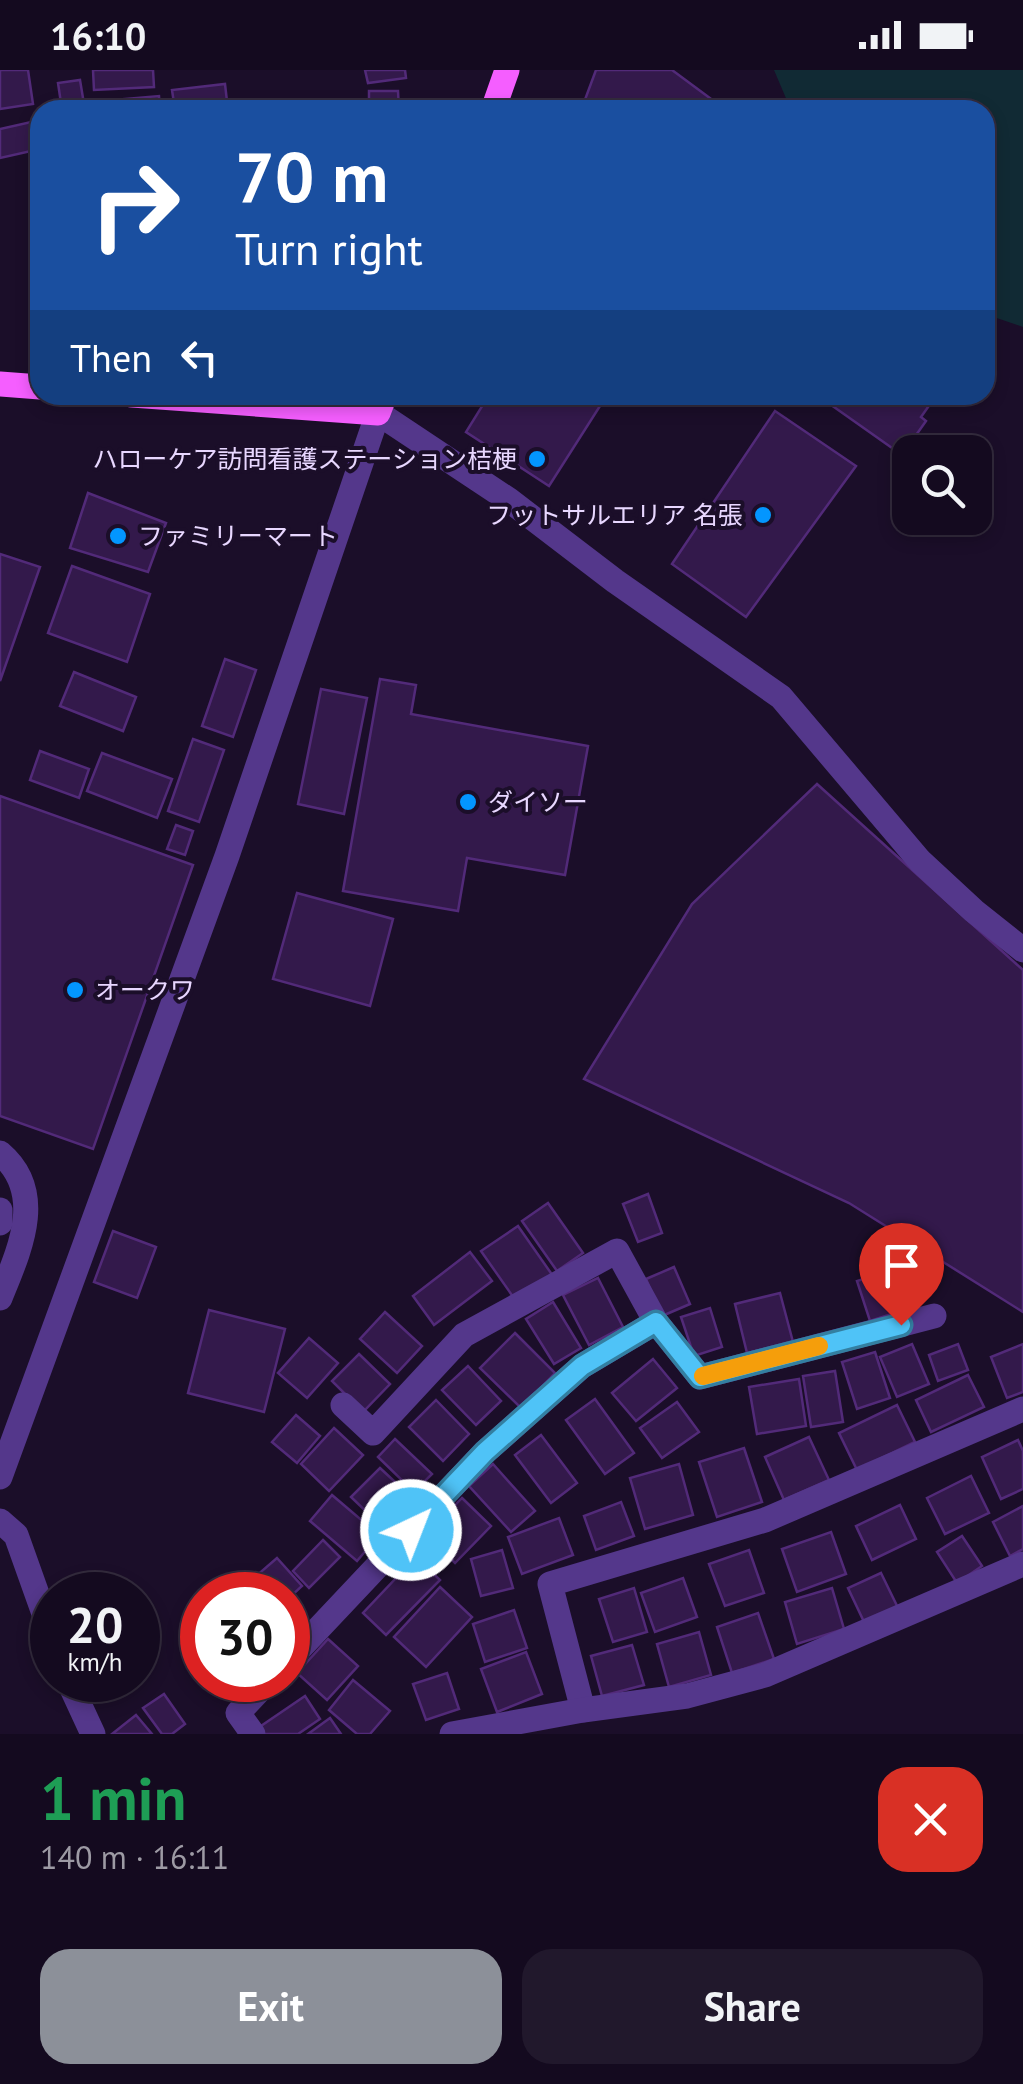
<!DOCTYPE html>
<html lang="en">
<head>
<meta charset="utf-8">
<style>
	body { margin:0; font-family:"PT Sans","Noto Sans JP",sans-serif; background:#21182c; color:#f1f3f6; height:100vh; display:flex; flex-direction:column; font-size:38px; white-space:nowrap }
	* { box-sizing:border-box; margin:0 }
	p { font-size:32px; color:#9d9aa4 }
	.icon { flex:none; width:55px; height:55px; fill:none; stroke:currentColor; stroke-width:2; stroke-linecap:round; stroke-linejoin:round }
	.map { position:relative; height:1664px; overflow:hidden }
	.side { display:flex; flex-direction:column; background:#140a1f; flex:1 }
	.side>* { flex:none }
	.hud { position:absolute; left:30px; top:30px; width:965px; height:305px; border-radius:30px; box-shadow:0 5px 15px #0003,0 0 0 2px #332b3d; background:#1a4fa0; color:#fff; overflow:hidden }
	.controls { position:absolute; left:892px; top:365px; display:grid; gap:20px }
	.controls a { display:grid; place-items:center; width:100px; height:100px; border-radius:20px; background:#140a1f; box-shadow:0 5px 15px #0003,0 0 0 2px #332b3d; font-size:50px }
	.speed { position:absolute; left:30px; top:1502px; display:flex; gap:20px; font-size:50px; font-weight:700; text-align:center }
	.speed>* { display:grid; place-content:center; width:130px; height:130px; border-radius:50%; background:#140a1f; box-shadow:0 5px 15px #0003,0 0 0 2px #332b3d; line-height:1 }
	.speed small { font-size:25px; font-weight:400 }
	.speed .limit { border:15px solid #d22; background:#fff; color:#111 }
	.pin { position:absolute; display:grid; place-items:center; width:85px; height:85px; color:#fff; margin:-102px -42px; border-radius:50% 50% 50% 0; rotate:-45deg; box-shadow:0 0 10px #0007 }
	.pin .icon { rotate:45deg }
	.me { position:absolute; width:110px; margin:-55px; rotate:43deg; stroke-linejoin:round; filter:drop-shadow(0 0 8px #0008) }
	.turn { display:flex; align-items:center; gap:35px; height:210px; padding:0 40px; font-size:45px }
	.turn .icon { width:130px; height:130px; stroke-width:2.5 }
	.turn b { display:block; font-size:70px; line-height:85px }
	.then { display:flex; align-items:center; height:95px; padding:0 40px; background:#0003; gap:20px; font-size:38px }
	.round { display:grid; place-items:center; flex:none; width:105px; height:105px; border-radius:30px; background:#21182c }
	.headline { display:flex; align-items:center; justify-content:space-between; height:170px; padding:0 40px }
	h1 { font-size:60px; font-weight:800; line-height:75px; color:#1e9e55 }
	.button { display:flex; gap:20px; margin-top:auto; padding:20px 40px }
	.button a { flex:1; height:115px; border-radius:30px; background:#8c9099; color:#fff; font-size:40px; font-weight:800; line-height:115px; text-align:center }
	.button a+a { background:#21182c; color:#f1f3f6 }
	.status { display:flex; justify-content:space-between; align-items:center; height:70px; padding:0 50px; background:#140a1f; direction:ltr }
	.status svg { height:28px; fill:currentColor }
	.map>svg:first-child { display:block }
	.green { fill:#112a34 }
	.building { fill:#33194b; stroke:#522a79; stroke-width:2.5 }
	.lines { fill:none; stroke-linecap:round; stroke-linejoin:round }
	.minor { stroke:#54378b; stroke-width:25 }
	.major { stroke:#f55eff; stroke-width:25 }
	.route-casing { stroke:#337fa1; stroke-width:25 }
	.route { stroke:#4fc3f7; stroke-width:18 }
	.slow { stroke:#f59e0b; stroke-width:18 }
	.poi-dot { fill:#0396ff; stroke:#1b0e29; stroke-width:4 }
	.labels { text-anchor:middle; stroke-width:8; stroke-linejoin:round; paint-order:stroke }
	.poi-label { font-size:25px; fill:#e8d7ff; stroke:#1b0e29; text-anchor:start }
</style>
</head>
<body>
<div class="status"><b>16:10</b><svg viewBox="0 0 49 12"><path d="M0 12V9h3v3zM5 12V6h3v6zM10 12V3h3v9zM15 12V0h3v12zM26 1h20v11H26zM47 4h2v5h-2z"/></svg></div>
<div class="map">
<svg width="1023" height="1664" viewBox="0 0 1023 1664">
	<rect width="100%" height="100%" fill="#1b0e29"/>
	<path class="green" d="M774 0H1023V257L985 244V40H791Z"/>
	<g class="building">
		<path d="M0 0H28L33 34 0 39Z"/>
		<path d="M93 0H153L154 17 94 20Z"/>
		<path d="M365 0H405L406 8 368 13Z"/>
		<path d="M596 0H672L726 40H587L583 35Z"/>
		<path d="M80 10 85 40H62L58 13Z"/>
		<path d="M225 14 228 40H175L172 20Z"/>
		<path d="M369 21H398L399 40H369Z"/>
		<path d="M159 26 160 40H104L103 31Z"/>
		<path d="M40 50V79L0 88V59Z"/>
		<path d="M446 325H471L467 334Z"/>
		<path d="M489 325H607L549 416 466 362Z"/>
		<path d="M817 325H926L933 330 921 347 926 351 902 385Z"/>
		<path d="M775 341 856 396 746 547 672 494Z"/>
		<path d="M88 423 166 453 148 502 70 478Z"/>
		<path d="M0 484 40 497 0 611Z"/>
		<path d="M72 496 150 524 127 592 48 563Z"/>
		<path d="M225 589 256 600 233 667 202 656Z"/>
		<path d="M74 602 136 627 123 661 60 636Z"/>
		<path d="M380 609 416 615 411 644 588 676 565 805 467 788 458 841 343 821Z"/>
		<path d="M321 619 367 628 344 744 298 734Z"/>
		<path d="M193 669 224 680 199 752 168 741Z"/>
		<path d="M40 681 89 699 79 728 30 710Z"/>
		<path d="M102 683 172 709 157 748 87 721Z"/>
		<path d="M817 714 1023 900V1242L849 1133 584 1009 692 834Z"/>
		<path d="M0 726 193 795 93 1079 0 1046Z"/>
		<path d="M176 755 193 761 185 785 167 779Z"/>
		<path d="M297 823 393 849 370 936 273 909Z"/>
		<path d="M648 1124 662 1163 638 1172 623 1134Z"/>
		<path d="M548 1133 583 1183 557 1201 522 1151Z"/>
		<path d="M518 1156 553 1206 516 1231 481 1181Z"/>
		<path d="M113 1161 156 1177 137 1228 94 1212Z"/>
		<path d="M470 1182 492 1211 434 1255 413 1226Z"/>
		<path d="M674 1197 690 1234 662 1246 646 1209Z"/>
		<path d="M888 1201 901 1241 870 1251 857 1211Z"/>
		<path d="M598 1208 623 1257 589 1275 563 1225Z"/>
		<path d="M780 1223 793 1272 747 1283 735 1234Z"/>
		<path d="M553 1232 581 1278 554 1294 526 1249Z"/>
		<path d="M710 1238 722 1277 694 1286 681 1247Z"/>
		<path d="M209 1240 285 1259 264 1342 188 1323Z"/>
		<path d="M385 1242 422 1276 397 1303 360 1269Z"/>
		<path d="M515 1263 555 1303 521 1338 480 1298Z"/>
		<path d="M309 1268 338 1293 307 1328 278 1303Z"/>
		<path d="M912 1274 929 1314 897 1327 880 1287Z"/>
		<path d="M958 1274 968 1300 938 1311 929 1285Z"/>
		<path d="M1023 1274V1322L1007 1328 991 1287Z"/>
		<path d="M875 1282 890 1328 857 1339 842 1292Z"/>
		<path d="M359 1284 390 1314 363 1342 332 1311Z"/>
		<path d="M653 1289 677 1318 636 1351 612 1323Z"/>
		<path d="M468 1296 501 1331 476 1355 442 1320Z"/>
		<path d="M835 1301 843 1352 811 1357 803 1306Z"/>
		<path d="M968 1305 984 1337 931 1362 916 1330Z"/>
		<path d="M799 1309 806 1356 757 1364 749 1317Z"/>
		<path d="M595 1329 634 1383 605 1404 566 1350Z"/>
		<path d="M436 1330 469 1364 443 1391 409 1357Z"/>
		<path d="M677 1332 699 1362 662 1388 640 1358Z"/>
		<path d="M897 1335 915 1372 857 1400 839 1363Z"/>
		<path d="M296 1345 320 1366 297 1393 272 1372Z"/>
		<path d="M334 1358 363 1385 329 1421 301 1394Z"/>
		<path d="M541 1365 577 1413 551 1433 515 1385Z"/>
		<path d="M809 1367 829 1410 784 1430 765 1387Z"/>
		<path d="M395 1369 432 1404 414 1422 378 1387Z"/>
		<path d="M1018 1370 1023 1381V1419L1001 1429 982 1387Z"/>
		<path d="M744 1378 762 1432 717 1447 699 1392Z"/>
		<path d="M493 1394 535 1441 511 1462 469 1416Z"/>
		<path d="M679 1394 693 1445 645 1459 630 1408Z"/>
		<path d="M380 1398 407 1423 378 1453 351 1427Z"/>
		<path d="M971 1406 989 1443 945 1464 927 1428Z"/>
		<path d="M332 1425 379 1465 357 1491 310 1451Z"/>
		<path d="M462 1428 491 1456 455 1493 426 1465Z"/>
		<path d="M621 1432 634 1466 596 1480 584 1446Z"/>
		<path d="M900 1435 916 1469 872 1490 856 1456Z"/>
		<path d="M1023 1436V1479L1010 1486 993 1452Z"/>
		<path d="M559 1448 573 1485 522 1504 508 1467Z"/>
		<path d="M831 1462 846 1504 797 1522 782 1479Z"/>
		<path d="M962 1466 982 1496 957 1513 937 1482Z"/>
		<path d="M323 1470 340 1487 309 1518 293 1501Z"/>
		<path d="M502 1480 513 1518 481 1526 471 1489Z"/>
		<path d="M749 1480 764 1523 725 1536 709 1494Z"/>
		<path d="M416 1487 440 1510 386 1565 363 1543Z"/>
		<path d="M277 1488 302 1516 288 1529V1525H257L247 1514Z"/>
		<path d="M881 1503 899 1540 866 1556 848 1518Z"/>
		<path d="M683 1508 697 1547 655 1562 641 1523Z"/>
		<path d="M440 1517 472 1547 426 1597 394 1567Z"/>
		<path d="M634 1518 647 1562 613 1572 599 1529Z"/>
		<path d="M832 1518 844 1559 797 1574 785 1532Z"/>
		<path d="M514 1540 527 1578 485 1592 473 1554Z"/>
		<path d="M758 1543 774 1589 732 1603 717 1557Z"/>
		<path d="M699 1562 711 1605 669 1617 657 1574Z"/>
		<path d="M328 1569 358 1596 327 1630 297 1603Z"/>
		<path d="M632 1575 644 1615 602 1626 591 1586Z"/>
		<path d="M526 1582 542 1624 497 1642 481 1599Z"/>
		<path d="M447 1603 459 1639 426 1650 413 1614Z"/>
		<path d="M353 1610 390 1641 370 1664H357L329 1640Z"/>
		<path d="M164 1624 185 1654 172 1664H162L143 1638Z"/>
		<path d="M305 1626 320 1649 298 1664H263L258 1658Z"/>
		<path d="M136 1645 152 1664H112Z"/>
		<path d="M330 1648 341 1664H308Z"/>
	</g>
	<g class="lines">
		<g class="minor">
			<path d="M0 1083C47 1123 19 1181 0 1228"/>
			<path d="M0 1140V1153"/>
			<path d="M656 1252 700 1307 934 1246"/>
			<path d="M0 1407 227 786 378 343 509 430 615 511 781 627 920 791 974 841 1023 880"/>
			<path d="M0 1451 16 1465 52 1566"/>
			<path d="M288 1591 485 1382 582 1296 656 1252 617 1181 464 1265 373 1363 343 1335"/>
			<path d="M68 1610 93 1664"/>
			<path d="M583 1640 550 1514 765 1450 1023 1339"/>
			<path d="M253 1664 238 1643 269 1610"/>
			<path d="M452 1664 583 1640 687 1626 765 1605 1023 1494"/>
		</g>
		<g class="major">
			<path d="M493 40 507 0"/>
			<path d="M0 314 40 317"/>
			<path d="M132 325 378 343 385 325"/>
		</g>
	</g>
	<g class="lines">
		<defs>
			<path id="route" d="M411 1460 485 1382 582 1296 656 1252 700 1307 901 1255"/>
		</defs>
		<use href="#route" class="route-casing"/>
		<use href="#route" class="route"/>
		<path class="slow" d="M703 1306 819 1276"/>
	</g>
	<g class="poi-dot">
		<circle cx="537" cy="389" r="10"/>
		<circle cx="763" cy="445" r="10"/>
		<circle cx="118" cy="466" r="10"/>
		<circle cx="468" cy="732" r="10"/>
		<circle cx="75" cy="920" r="10"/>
	</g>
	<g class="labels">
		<g class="poi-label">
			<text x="517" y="398" text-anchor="end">ハローケア訪問看護ステーション桔梗</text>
			<text x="743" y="454" text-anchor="end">フットサルエリア 名張</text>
			<text x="138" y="475">ファミリーマート</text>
			<text x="488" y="741">ダイソー</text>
			<text x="95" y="929">オークワ</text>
		</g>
	</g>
</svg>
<div class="controls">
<a><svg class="icon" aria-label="search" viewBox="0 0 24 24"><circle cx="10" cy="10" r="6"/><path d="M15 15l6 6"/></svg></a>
</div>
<div class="speed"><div>20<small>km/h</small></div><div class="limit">30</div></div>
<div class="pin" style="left:901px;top:1255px;background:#d93025"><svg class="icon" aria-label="arrive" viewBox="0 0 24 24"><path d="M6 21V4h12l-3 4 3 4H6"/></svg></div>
<svg class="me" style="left:411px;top:1460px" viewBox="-20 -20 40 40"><circle r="17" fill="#4fc3f7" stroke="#fff" stroke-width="3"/><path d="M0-11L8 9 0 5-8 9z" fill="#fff"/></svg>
<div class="hud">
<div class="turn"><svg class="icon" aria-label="right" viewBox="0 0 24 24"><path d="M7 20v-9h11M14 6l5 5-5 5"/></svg><div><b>70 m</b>Turn right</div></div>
<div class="then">Then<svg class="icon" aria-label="left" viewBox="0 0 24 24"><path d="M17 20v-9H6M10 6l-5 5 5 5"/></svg></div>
</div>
</div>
<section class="side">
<div class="headline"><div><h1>1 min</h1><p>140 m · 16:11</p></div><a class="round" style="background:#d93025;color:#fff"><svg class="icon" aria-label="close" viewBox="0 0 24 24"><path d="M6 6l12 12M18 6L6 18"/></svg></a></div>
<div class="button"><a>Exit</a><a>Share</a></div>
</section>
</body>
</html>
